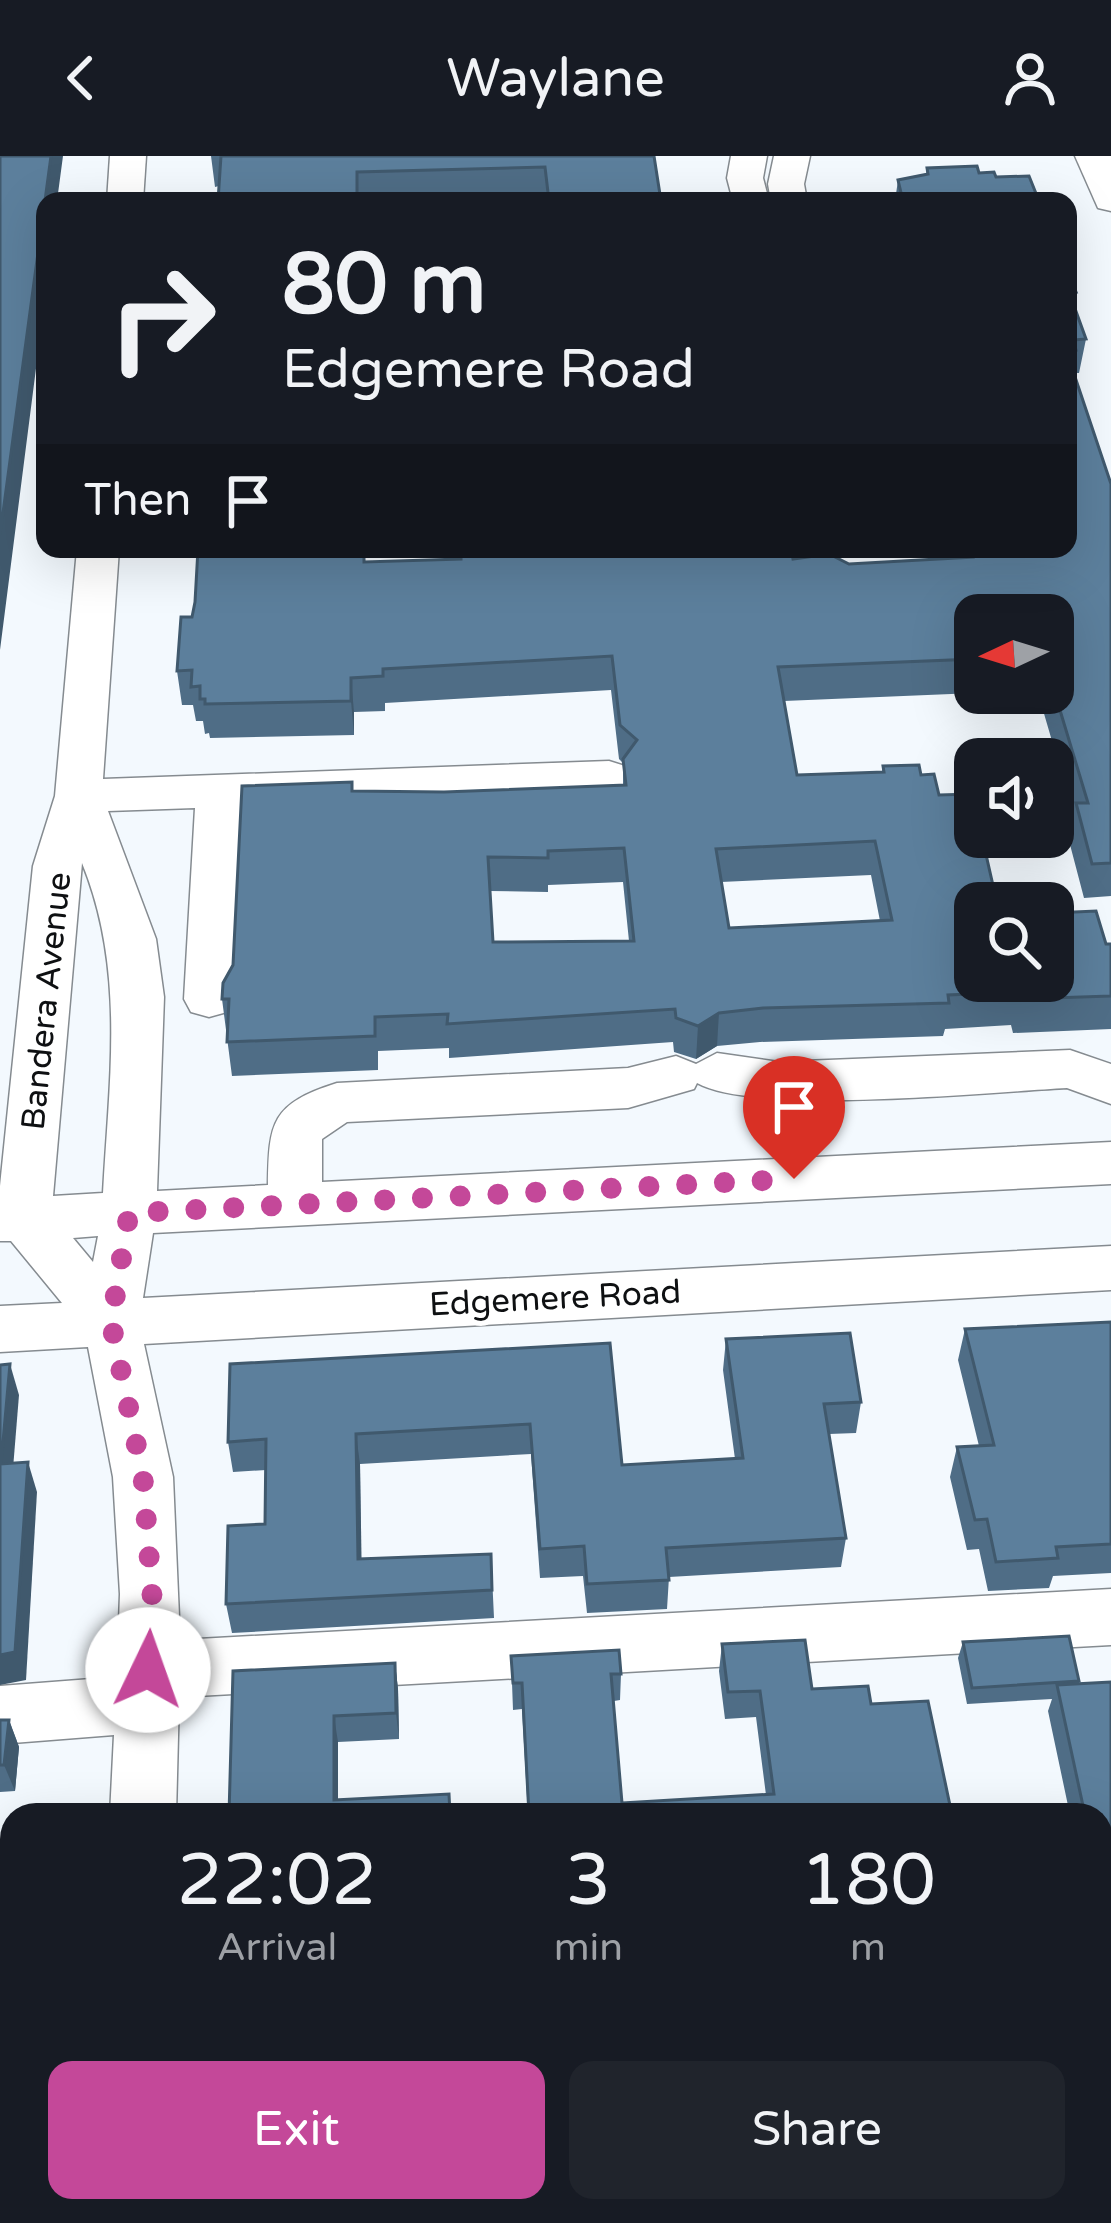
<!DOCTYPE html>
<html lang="en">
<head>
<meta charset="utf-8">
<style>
	body { margin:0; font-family:"Varela Round",sans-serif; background:#20242c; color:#f1f3f6; height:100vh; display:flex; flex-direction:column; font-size:45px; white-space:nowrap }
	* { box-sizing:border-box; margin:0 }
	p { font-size:39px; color:#9ea1a6 }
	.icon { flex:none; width:66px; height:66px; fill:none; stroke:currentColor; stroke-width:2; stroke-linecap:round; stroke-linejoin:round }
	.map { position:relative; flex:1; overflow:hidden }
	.side { position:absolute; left:0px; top:1647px; width:1113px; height:420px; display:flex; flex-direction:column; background:#171b24; border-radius:36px 36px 0 0; box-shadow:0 12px 48px #0002 }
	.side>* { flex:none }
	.banner { position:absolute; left:36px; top:36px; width:1041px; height:366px; border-radius:24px; box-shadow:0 12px 48px #0002; background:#171b24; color:#f1f3f6; overflow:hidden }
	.needle { width:78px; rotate:266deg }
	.controls { position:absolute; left:954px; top:438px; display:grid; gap:24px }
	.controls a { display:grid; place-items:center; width:120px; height:120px; border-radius:24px; background:#171b24; box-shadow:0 12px 48px #0002; font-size:60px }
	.pin { position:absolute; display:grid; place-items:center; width:102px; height:102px; color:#fff; margin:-123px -51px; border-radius:50% 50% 50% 0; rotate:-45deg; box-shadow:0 0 12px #0007 }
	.pin .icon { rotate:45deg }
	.me { position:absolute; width:132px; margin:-66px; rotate:3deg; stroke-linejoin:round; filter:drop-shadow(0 0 9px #0008) }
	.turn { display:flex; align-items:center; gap:42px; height:252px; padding:0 48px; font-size:54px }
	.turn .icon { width:156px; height:156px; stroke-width:2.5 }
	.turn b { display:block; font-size:84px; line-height:102px }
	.then { display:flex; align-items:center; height:114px; padding:0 48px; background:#0003; gap:24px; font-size:45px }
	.eta { display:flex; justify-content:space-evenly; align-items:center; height:204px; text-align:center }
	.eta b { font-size:72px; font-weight:600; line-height:84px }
	.button { display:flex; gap:24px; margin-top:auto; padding:24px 48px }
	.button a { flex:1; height:138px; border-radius:24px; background:#c44899; color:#fff; font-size:48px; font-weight:600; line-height:138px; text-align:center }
	.button a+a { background:#20242c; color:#f1f3f6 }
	header { display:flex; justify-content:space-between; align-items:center; height:156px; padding:0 48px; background:#171b24; font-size:54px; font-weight:600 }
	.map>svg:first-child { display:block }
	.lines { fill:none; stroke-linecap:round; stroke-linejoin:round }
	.minor-casing { stroke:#858b90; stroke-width:3 }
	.minor { fill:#fff; fill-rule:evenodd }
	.wall { fill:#4f6d86; fill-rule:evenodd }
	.shaded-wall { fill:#40596d }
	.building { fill:#5c7f9c; stroke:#40596d; stroke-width:3; fill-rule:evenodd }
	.route { stroke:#c44899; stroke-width:21; stroke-dasharray:0 37.8 }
	.labels { text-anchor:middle; stroke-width:10; stroke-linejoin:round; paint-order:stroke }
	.street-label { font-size:33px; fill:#0e1012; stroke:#fff }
</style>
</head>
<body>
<header><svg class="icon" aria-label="back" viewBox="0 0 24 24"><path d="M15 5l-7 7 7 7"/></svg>Waylane<svg class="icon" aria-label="person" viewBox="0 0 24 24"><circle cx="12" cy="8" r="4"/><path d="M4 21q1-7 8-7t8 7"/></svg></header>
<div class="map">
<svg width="1111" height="2067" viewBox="0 0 1111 2067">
	<rect width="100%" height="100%" fill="#f3f9fe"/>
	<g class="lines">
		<defs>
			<g id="minor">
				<path d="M110 0H146L143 45H107Z"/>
				<path d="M731 0H767L763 22 769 45H733L727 22Z"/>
				<path d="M774 0H810L804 28 807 45H771L768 28Z"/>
				<path d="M1075 0H1111V55L1098 52Z"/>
				<path d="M77 393H119L103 623 609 605 625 610 632 621 625 632 609 637 242 650 234 843 227 856 209 861 191 856 184 843 195 652 108 655 156 783 164 841 157 1035 268 1029C269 966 271 948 337 927L628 912 676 900 696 908 717 897 779 906 1070 894 1111 908V948L1067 932C990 936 756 960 697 927L694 933 628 952 347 966 322 983V1026L1111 986V1028L153 1077 143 1142 1111 1090V1134L144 1188 173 1321 180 1484 1111 1433V1489L179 1541 176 1659H110L114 1579 0 1588V1530L117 1521 120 1438 113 1321 88 1191 0 1196V1150L62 1147 11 1085H0V1030L33 710 55 640ZM82 707C126 814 109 925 103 1037L53 1040ZM98 1080 93 1106 73 1082Z"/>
				<path d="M1111 1870V1940L1101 1941V1871Z"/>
				<rect x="93" y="2055" width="72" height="12"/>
				<path d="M655 2055H727L728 2067H656Z"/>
			</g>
		</defs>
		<use href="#minor" class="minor-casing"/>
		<use href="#minor" class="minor"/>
	</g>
	<g class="wall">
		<path d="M211 0H654L661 45H546L545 43 218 45 219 30 215 31Z"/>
		<path d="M927 12 979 17 996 21 1039 45H895L898 24 926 19Z"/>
		<path d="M1068 116 1076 136 1074 150 1086 183 1079 217H1074L1111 328V740L1084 742 1068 681 1073 657 1038 537H1053V459H975V537L784 545 797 619 882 616 883 610 975 825 1111 788V873L1013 877 1011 869 945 873 943 880 760 886 717 890 696 903 674 896 673 886 449 902V892L378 895V914L232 920 222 843 353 635 444 636 623 629V607L619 603 611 534 385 547V555L354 556V579L210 582 209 577 205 578 203 565H196L193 549H182L177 515 195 446 366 406 793 403 849 408 957 402 954 393H1068ZM871 719 880 765 729 772 721 726ZM623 726 629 785 493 786 490 735 548 736V729Z"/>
		<path d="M1111 1166V1417L1053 1420 1049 1432 988 1435 979 1393 967 1394 950 1321 957 1291 979 1290 958 1204 965 1173Z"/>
		<path d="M726 1183 861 1246 856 1277 829 1278 846 1382 841 1411 669 1421 667 1453 587 1457 583 1420 540 1422 531 1298 360 1308 361 1403 491 1398 494 1462 232 1477 226 1448 265 1368 266 1314 233 1316 228 1286 610 1187 622 1309 735 1303 723 1214Z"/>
		<path d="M963 1486 1079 1525V1527L1111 1526V1781L1101 1782V1659H1070L1048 1555 1052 1543 967 1548 958 1502Z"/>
		<path d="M722 1488 812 1533 871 1548 952 1659H528L522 1553 513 1554 511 1500 621 1518 620 1544 614 1545 622 1647 766 1639 756 1561 725 1563 719 1515Z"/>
		<path d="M395 1507 398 1533 399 1583 338 1586V1644L229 1659 233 1515Z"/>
		<path d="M0 1564H9L19 1591 15 1635 0 1636Z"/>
		<path d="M831 2055H1101L1111 2067H833Z"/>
	</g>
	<g class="shaded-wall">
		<path d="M51 0H63L57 45H45V142L0 494V379Z"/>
		<path d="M351 522 354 556V579L351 545Z"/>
		<path d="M719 857 717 890 696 903 698 870Z"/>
		<path d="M10 1208 19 1239 11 1337 1 1308Z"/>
		<path d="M356 1278 360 1308 362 1432 358 1403Z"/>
		<path d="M28 1306 37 1336 26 1524 0 1529V1499Z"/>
		<path d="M395 1507 398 1533 399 1583 396 1557Z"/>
		<path d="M334 1560 338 1586V1659L334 1644Z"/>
		<path d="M9 1564 19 1591 15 1635 4 1609Z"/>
		<path d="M0 1766 8 1782 0 1862Z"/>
	</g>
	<g class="building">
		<path d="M0 0H51L0 379Z"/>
		<path d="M221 0H654L661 45H549L545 11 357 16V45H218Z"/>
		<path d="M977 10 979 17 994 16 996 21 1029 20 1039 45H903L898 24 928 18 927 12Z"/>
		<path d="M1068 116 1076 136H1069L1086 183 1073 184 1076 194H1068Z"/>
		<path d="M1068 200 1111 328V707L1092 708 1076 647H1088L1053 531V459H975V503L778 511 797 619 884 616 883 610 919 609 921 619 934 618 939 639 972 638 975 652V681H982L997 747H975V825H1053V757L1096 755 1106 788H1111V840L1021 843 1019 836 948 839 949 847 763 852 719 857 698 870 676 862 675 853 447 868 448 858 375 861V880L227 886 229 843H222L223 827 233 809 242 630 352 626V635L444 636 626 629 623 603 637 584 620 569 612 500 383 513V520L351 522V545L205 548V543H200V530L191 531 192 514 177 515 181 461H192L195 446 198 393H364V406L461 403V393H791L793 403 829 398 849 408 973 401 971 393H1068ZM875 685 892 764 729 772 716 693ZM624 692 634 785 493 786 488 701 548 702V695Z"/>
		<path d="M1111 1166V1388L1056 1391 1058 1402 996 1406 987 1363 975 1364 957 1291 994 1289 965 1173Z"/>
		<path d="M850 1177 861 1246 824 1248 846 1382 666 1392 669 1424 587 1428 584 1390 540 1393 530 1268 356 1278 358 1403 491 1398 492 1434 226 1448 228 1370 265 1368 266 1283 228 1286 230 1208 610 1187 622 1309 743 1302 726 1183Z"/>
		<path d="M10 1208 1 1308 28 1306 15 1496 0 1499V1209Z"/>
		<path d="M1069 1480 1079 1525 972 1532 963 1486Z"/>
		<path d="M805 1484 812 1533 868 1530 871 1548 928 1545 952 1659H529L522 1527H513L511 1500 619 1494 621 1518H611L622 1647 774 1638 760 1535 728 1536 722 1488Z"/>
		<path d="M395 1507 396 1557 334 1560V1644L449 1638 450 1659H229L233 1515Z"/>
		<path d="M1111 1526V1758L1101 1759V1659H1085L1057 1529Z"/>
		<path d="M0 1564H9L4 1609H0Z"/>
		<path d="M1111 2008V2067H840L839 2055H1101V2009Z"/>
		<path d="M432 2055H602L603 2067H433Z"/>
	</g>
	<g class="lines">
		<path class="route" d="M148 1514 152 1438 143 1321 111 1166 129 1057 794 1023"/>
	</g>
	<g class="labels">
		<g class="street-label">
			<text transform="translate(45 845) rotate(-84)" y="12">Bandera Avenue</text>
			<text transform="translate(555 1141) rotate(-3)" y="12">Edgemere Road</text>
		</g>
	</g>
</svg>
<div class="controls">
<a><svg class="needle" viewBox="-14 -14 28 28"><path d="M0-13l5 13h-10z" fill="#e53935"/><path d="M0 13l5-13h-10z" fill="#9ea1a6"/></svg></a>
<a><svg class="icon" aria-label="sound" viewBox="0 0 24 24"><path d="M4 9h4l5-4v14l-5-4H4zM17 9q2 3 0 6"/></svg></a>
<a><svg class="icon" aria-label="search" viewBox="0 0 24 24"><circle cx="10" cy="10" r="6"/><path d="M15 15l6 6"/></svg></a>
</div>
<div class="pin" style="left:794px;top:1023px;background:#d93025"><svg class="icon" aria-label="arrive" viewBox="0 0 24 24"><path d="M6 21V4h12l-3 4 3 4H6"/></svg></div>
<svg class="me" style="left:148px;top:1514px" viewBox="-20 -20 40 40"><circle r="19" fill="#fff"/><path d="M0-13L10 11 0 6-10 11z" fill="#c44899"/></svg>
<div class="banner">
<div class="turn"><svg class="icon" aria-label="right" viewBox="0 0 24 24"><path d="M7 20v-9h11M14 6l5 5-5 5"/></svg><div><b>80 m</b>Edgemere Road</div></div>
<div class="then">Then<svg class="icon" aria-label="arrive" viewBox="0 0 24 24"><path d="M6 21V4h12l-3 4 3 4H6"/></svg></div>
</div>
<section class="side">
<div class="eta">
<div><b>22:02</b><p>Arrival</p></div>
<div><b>3</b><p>min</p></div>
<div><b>180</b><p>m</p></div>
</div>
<div class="button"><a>Exit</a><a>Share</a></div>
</section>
</div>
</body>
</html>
